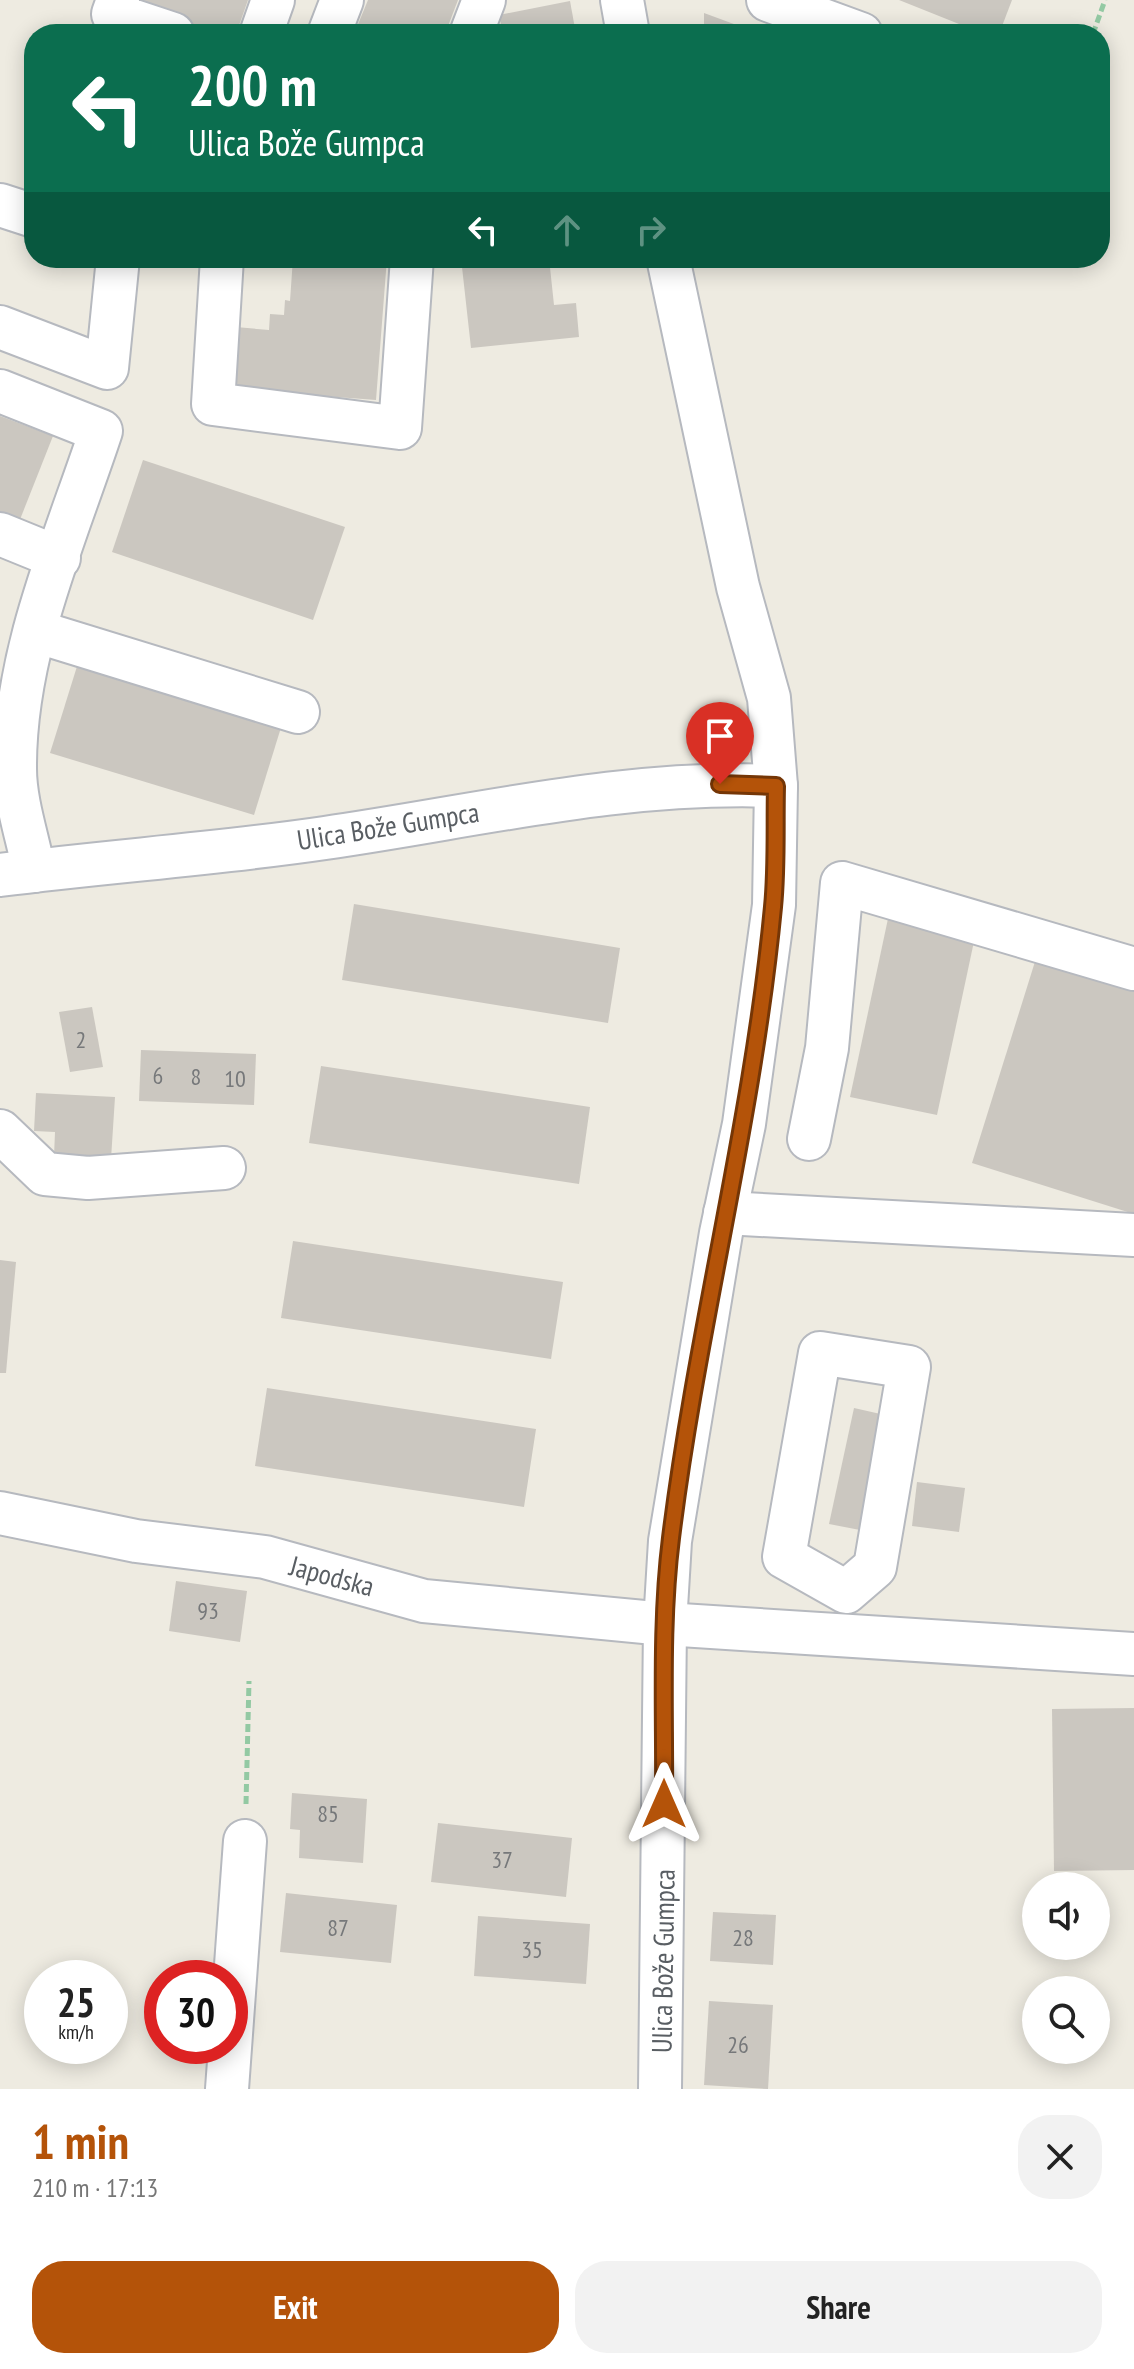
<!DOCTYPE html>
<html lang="en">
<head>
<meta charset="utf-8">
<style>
	body { margin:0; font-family:"PT Sans Narrow",sans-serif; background:#f2f2f2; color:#222; height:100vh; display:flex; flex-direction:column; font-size:30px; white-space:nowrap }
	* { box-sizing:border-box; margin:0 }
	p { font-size:26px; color:#767676 }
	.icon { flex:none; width:44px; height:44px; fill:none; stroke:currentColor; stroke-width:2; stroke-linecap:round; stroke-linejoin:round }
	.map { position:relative; height:2089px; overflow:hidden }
	.side { display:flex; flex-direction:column; background:#fff; flex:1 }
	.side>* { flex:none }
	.banner { position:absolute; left:24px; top:24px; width:1086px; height:244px; border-radius:32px; box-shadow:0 4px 20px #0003; background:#0b6e4f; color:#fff; overflow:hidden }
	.tools { position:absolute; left:1022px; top:1872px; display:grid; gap:16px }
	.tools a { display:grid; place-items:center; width:88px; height:88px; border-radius:50%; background:#fff; box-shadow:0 4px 20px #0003; font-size:40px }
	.speed { position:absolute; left:24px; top:1960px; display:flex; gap:16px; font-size:40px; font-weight:700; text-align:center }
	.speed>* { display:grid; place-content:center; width:104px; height:104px; border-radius:50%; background:#fff; box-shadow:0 4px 20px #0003; line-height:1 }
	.speed small { font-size:20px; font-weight:400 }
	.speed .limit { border:12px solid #d22; background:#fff; color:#111 }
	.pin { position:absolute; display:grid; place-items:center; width:68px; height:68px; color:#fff; margin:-82px -34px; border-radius:50% 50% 50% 0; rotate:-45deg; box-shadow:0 0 8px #0007 }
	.pin .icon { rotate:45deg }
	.me { position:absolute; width:88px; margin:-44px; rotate:0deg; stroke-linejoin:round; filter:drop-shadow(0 0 6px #0008) }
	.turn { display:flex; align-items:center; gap:28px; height:168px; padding:0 32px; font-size:36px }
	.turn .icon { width:104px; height:104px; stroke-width:2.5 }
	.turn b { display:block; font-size:56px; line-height:68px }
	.lanes { display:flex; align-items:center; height:76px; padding:0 32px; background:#0003; justify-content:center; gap:40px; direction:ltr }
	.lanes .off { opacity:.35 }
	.round { display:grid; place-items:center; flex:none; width:84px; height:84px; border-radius:32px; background:#f2f2f2 }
	.headline { display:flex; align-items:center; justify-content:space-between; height:136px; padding:0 32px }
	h1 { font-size:48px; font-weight:700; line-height:60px; color:#b45309 }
	.button { display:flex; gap:16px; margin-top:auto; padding:16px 32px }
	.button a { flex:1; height:92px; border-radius:32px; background:#b45309; color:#fff; font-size:32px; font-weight:700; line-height:92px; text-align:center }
	.button a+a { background:#f2f2f2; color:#222 }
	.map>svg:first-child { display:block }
	.building { fill:#cbc7c0 }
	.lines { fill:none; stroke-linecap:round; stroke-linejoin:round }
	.minor-casing { stroke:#b6b9bf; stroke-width:46 }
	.path { stroke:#93c9a3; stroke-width:5; stroke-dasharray:8 4; stroke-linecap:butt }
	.minor { stroke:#fff; stroke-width:42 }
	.route-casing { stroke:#753606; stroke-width:20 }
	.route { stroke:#b45309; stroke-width:14 }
	.labels { text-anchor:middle; stroke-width:6; stroke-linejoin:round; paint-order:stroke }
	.number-label { font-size:24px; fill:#76787a }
	.street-label { font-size:28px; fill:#595e63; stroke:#fff }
</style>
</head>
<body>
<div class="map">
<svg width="1134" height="2089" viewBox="0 0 1134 2089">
	<rect width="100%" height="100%" fill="#eeebe1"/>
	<g class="building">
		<path d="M144 0H248L236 34H219L142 5Z"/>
		<path d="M368 0H458L445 34H354Z"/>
		<path d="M899 0H1012L999 34H984Z"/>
		<path d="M570 1 576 34H503L499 15Z"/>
		<path d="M704 13 761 34H704Z"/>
		<path d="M293 258H387L376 400 219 388 224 326 269 330 270 314 284 315 285 300 290 301Z"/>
		<path d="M461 258H549L554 305 576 303 579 337 471 348Z"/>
		<path d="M0 416 53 436 19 522 0 515Z"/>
		<path d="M143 460 345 527 313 620 112 552Z"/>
		<path d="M79 660 283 721 254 815 50 753Z"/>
		<path d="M354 904 620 948 608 1023 342 980Z"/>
		<path d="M889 914 976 932 937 1115 850 1097Z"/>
		<path d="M1038 952 1134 981V1214L972 1163Z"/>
		<path d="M92 1007 103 1067 70 1072 59 1012Z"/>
		<path d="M141 1050 256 1054 254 1105 139 1101Z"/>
		<path d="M321 1066 590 1107 579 1184 309 1143Z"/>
		<path d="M36 1093 115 1097 111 1159 54 1156 55 1132 34 1131Z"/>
		<path d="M293 1241 563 1282 551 1359 281 1318Z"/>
		<path d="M0 1260 16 1262 6 1373H0Z"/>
		<path d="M267 1388 536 1429 524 1507 255 1466Z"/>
		<path d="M854 1408 885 1415 860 1530 829 1524Z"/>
		<path d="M917 1482 965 1488 959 1532 912 1526Z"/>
		<path d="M176 1581 247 1591 240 1642 169 1631Z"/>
		<path d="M1134 1708V1870L1054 1871 1052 1709Z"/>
		<path d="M292 1793 367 1799 363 1863 299 1858 300 1830 290 1829Z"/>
		<path d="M438 1823 572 1838 566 1897 431 1882Z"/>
		<path d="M286 1893 397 1905 391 1963 280 1952Z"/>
		<path d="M713 1912 776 1915 773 1965 710 1961Z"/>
		<path d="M478 1916 590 1924 586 1984 474 1976Z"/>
		<path d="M709 2001 773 2005 768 2089 704 2085Z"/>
	</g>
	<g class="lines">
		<defs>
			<g id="minor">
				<path d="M118 0 113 14 173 34"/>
				<path d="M622 0 628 34"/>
				<path d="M768 0 861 34"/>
				<path d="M261 34 273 0"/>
				<path d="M329 34 342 0"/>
				<path d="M471 34 484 0"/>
				<path d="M0 205 34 216"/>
				<path d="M222 258 213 404 400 428 412 258"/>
				<path d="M0 327 107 368 118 258"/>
				<path d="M0 391 101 431C65 540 14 652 15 769 15 802 28 839 34 871"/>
				<path d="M0 534 59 558"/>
				<path d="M35 631 298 712"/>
				<path d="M0 875C108 861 217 854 325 838 478 816 621 780 776 786"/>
				<path d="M0 1131 45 1174 88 1178 224 1168"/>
				<path d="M809 1139 827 1048 842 883 1134 969"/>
				<path d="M725 1213 1134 1235"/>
				<path d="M820 1353 909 1367 875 1567 846 1592 784 1557Z"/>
				<path d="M0 1513 136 1541 265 1557 424 1601 665 1624 1134 1654"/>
				<path d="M227 2089 245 1841"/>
				<path d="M660 2089 665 1624 670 1541 721 1233 744 1124 774 905 776 786 769 698 738 587 668 258"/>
			</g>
		</defs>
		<use href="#minor" class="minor-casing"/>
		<g class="path">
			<path d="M1093 34 1105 0"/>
			<path d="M246 1804 249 1681"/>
		</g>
		<use href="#minor" class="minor"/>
	</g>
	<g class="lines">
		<defs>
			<path id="route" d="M664 1804C665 1716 660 1626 671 1538 697 1327 753 1120 773 907 777 867 775 826 776 786L720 784"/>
		</defs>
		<use href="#route" class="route-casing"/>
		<use href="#route" class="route"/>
	</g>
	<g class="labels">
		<g class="number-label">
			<text x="81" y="1048">2</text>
			<text x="158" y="1084">6</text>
			<text x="196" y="1085">8</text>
			<text x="235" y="1087">10</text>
			<text x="208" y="1619">93</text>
			<text x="328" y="1822">85</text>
			<text x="502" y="1868">37</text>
			<text x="338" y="1936">87</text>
			<text x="743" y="1946">28</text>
			<text x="532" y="1958">35</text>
			<text x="738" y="2053">26</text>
		</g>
		<g class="street-label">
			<text transform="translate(388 826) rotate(-9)" y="10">Ulica Bože Gumpca</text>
			<text transform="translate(332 1576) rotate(15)" y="10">Japodska</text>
			<text transform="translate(663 1961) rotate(-89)" y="10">Ulica Bože Gumpca</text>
		</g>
	</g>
</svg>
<div class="tools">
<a><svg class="icon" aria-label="sound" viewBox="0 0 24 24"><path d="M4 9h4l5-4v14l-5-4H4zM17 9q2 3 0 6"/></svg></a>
<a><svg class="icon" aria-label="search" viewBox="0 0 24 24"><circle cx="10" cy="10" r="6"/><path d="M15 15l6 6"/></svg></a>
</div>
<div class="speed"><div>25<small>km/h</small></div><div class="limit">30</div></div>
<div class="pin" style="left:720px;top:784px;background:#d93025"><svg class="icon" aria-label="arrive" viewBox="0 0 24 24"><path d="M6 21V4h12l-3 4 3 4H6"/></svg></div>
<svg class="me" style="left:664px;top:1804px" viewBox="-20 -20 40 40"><path d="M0-17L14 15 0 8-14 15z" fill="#b45309" stroke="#fff" stroke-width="4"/></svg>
<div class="banner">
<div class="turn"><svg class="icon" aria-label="left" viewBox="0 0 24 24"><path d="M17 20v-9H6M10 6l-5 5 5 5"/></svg><div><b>200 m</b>Ulica Bože Gumpca</div></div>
<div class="lanes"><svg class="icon" aria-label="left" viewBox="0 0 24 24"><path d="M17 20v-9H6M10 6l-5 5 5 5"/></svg><svg class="icon off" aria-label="ahead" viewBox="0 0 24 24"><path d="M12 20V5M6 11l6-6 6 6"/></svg><svg class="icon off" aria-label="right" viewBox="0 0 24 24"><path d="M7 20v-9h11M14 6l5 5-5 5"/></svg></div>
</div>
</div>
<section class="side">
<div class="headline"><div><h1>1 min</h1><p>210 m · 17:13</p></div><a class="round"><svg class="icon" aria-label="close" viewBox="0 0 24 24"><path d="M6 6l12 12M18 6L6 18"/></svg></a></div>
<div class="button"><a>Exit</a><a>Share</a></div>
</section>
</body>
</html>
